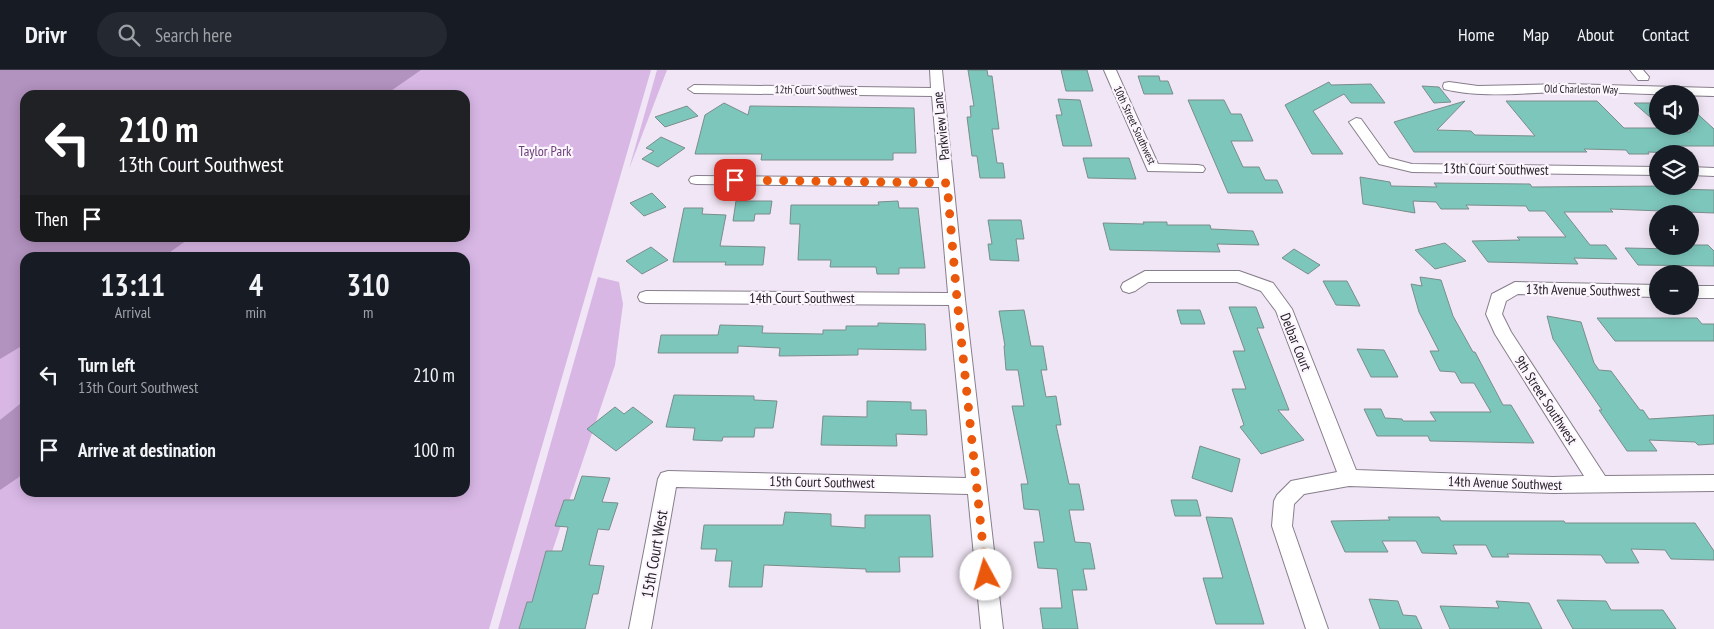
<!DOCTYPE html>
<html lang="en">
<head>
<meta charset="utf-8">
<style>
	body { margin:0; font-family:"PT Sans Narrow",sans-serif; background:#242831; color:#f1f3f6; height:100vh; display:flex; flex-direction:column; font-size:19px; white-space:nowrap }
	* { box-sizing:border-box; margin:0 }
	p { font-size:16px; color:#9ea1a6 }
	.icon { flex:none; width:28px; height:28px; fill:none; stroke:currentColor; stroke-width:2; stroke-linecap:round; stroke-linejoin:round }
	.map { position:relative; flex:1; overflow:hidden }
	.panel { position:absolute; left:20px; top:182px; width:450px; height:245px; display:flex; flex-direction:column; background:#171b24; border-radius:15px; box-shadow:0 2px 12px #0003 }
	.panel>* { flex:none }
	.guide { position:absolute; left:20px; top:20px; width:450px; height:152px; border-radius:15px; box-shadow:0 2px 12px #0003; background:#202124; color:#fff; overflow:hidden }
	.controls { position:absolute; left:1649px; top:15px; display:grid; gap:10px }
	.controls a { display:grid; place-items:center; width:50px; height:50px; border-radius:50%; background:#171b24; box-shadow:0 2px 12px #0003; font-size:25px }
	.pin { position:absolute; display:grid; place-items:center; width:42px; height:42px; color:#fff; margin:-21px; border-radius:10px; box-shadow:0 2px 8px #0006 }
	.me { position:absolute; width:55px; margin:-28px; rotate:354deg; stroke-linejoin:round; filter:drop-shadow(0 0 4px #0008) }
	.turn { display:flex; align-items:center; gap:18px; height:105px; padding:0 15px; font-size:22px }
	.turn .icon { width:65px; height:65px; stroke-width:2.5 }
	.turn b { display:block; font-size:35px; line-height:42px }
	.then { display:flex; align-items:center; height:48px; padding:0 15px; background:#0003; gap:10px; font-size:19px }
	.eta { display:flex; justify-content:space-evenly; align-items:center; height:85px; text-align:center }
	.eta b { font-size:30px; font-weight:700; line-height:35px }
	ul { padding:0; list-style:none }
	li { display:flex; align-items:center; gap:15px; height:75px; padding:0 15px }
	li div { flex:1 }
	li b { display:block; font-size:19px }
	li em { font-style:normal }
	header { display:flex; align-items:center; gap:30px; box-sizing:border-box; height:70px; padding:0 25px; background:#171b24; border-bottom:1px solid #363941 }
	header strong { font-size:24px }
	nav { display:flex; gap:28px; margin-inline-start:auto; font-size:18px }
	.search { width:350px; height:45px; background:#242831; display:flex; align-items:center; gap:12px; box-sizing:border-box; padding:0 18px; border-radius:28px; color:#9ea1a6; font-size:19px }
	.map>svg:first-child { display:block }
	.green { fill:#d8b7e5; fill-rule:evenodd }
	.water { fill:#b292bf }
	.building { fill:#7dc6bc; stroke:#7a8d8a }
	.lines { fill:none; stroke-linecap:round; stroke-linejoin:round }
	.street-casing { stroke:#877e8b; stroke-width:2 }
	.street { fill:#fff; fill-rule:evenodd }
	.route { stroke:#ea580c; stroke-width:9; stroke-dasharray:0 16.2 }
	.labels { text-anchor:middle; stroke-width:4.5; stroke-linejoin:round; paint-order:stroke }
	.far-street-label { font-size:11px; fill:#252127; stroke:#fcf5fe }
	.street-label { font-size:14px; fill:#252127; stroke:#fcf5fe }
	.park-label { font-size:14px; fill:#693e78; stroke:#fcf5fe }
	.near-street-label { font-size:16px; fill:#252127; stroke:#fcf5fe }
</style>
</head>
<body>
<header>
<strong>Drivr</strong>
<div class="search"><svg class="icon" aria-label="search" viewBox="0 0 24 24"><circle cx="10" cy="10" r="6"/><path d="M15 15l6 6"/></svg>Search here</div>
<nav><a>Home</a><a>Map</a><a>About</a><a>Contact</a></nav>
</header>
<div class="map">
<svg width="1714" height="559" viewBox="0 0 1714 559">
	<rect width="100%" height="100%" fill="#f1e6f5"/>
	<g class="green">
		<path d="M0 0H651L489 559H0ZM25 25H465V168H25ZM25 188H465V422H25Z"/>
		<path d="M657 0H667L629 99Z"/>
		<path d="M598 207 619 212 623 234 615 295 526 559H498Z"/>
	</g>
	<g class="water">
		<path d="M0 0H421L385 25H25V168H190L163 187 25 188V274L0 289Z"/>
		<path d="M25 330V403L0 420V350Z"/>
	</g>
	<g class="building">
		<path d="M968 0H987L988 6H992L999 59H992L997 93H1003L1005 108H980L977 86H972L967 47H971L970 36H974Z"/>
		<path d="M1061 0H1087L1093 21H1066Z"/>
		<path d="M1138 6H1159L1160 11H1168L1173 24H1144Z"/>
		<path d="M1329 12 1331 15 1371 14 1385 33H1351L1344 24 1313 41 1343 84H1312L1285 35Z"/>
		<path d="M1422 16 1439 17 1451 32 1434 33Z"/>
		<path d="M1058 29 1080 30 1092 76H1063L1056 45H1062Z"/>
		<path d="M1188 30H1224L1231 44H1241L1253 71H1231L1243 97H1259L1265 110H1277L1283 123H1228Z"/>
		<path d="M1465 31 1437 60 1471 61 1475 65 1535 66 1506 31H1597L1624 58H1663L1666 61 1690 62V37L1714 59V76H1670L1676 83 1648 82 1649 84H1629L1626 80 1584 79 1587 82H1414L1394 52Z"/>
		<path d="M724 33 748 45 750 36 914 38 916 83H893V90H761L762 84H695L705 45Z"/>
		<path d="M1634 33H1658V54Z"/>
		<path d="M687 36 698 46 665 57 655 47Z"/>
		<path d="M661 67 685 78 658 97 642 89 654 81 646 78Z"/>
		<path d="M1083 88H1129L1136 109 1088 108Z"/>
		<path d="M1360 107 1390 112 1391 116 1437 117 1434 113 1530 114 1532 117 1669 116 1671 119 1714 120V143L1610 139 1613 142H1564L1590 175H1606L1617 189 1574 188 1578 194 1488 192 1472 171 1520 170 1517 167H1566L1545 141H1529L1526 136 1466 135 1469 139H1441L1436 132 1413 131 1415 143 1363 134Z"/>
		<path d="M652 123 666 137 644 146 630 133Z"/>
		<path d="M736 131H772L770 144H755L754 151H733Z"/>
		<path d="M898 131 899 138H918L925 198H899V204H877L876 197H830L831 190H798L800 154H790L791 135H879L878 132Z"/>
		<path d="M684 138H703L702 144 726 145 720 176 765 177 763 195H725L726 192H673Z"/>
		<path d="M988 150H1021L1024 169H1016L1019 191 990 190 988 174H992Z"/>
		<path d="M1143 152H1167V155H1210L1211 159 1253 161 1259 175 1217 174 1220 182 1110 180 1103 153 1144 154Z"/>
		<path d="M1445 173 1466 191 1435 199 1415 180Z"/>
		<path d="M1690 175H1708L1714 181V196L1638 195 1625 178 1677 179 1674 176H1690Z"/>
		<path d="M651 177 668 190 642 204 626 191Z"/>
		<path d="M1294 179 1320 195 1308 204 1282 188Z"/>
		<path d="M1420 207 1441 210 1453 246 1473 282H1475L1503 335H1511L1534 373 1430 371 1428 366H1377L1364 339H1381L1385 348 1402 349 1403 351H1436L1430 342H1491L1474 313H1461L1455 302 1440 301 1430 281H1439L1419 242 1411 214 1422 216Z"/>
		<path d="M1323 211H1347L1360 236 1336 235Z"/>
		<path d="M1229 237H1256L1264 258H1257L1289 340H1278L1304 370 1261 384 1240 357 1244 355 1232 319H1246L1233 281H1245Z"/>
		<path d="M1024 240 1031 276H1043L1047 300H1041L1046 327 1056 326 1061 355H1056L1069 414H1079L1084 440H1069L1075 472 1090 473 1095 499H1083L1087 520H1072L1078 559H1043L1040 538H1062L1057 499 1038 498 1034 472H1044L1039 440 1024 439 1021 414H1028L1012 336H1024L1018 300H1006L1004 276H1005L999 241Z"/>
		<path d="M1177 240H1200L1205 254H1181Z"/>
		<path d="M1547 246 1581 252 1594 293 1599 300 1611 301 1640 340H1643L1649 349 1714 345V374L1698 375 1695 372 1649 370 1657 381H1627L1599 340H1602L1553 269Z"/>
		<path d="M1597 248H1697L1702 254H1714V271H1615Z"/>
		<path d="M878 253 925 254 926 280 858 279V285L779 286 780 278 738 276V283H658L661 265H718L720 255 763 256 762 263 823 264V260H846V256H878Z"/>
		<path d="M1357 279 1384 280 1398 307H1371Z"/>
		<path d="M674 325 754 326V330L777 331 773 358H755L754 367H723L722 371 693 370 695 358 666 357Z"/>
		<path d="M867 331 911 332V340H926L927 365 896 364 897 376 821 375 823 346 867 347Z"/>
		<path d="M615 337 624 344 633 337 653 352 616 381 587 359Z"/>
		<path d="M1200 376 1240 389 1232 422 1192 408Z"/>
		<path d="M582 406 610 408 602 432 618 433 609 460 598 459 589 495 604 496 598 524H593L585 559H519L527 532H532L546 481H562L568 457 555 456 564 430H574Z"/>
		<path d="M1171 430H1197L1201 446H1175Z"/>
		<path d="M785 442 831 444V456L865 458V445H930L933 487H899L900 502H866V499L764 495 762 517H729L732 491H715L717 479H701L704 455H783Z"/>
		<path d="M1206 447 1232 448 1264 554H1216L1203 508H1223Z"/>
		<path d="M1388 447H1439L1441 451H1564L1565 453H1695L1714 481V490L1671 489 1665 480 1631 479 1639 493H1606L1601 485 1507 484 1509 487H1492L1486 475H1453L1457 484 1422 483 1416 471H1382L1388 482H1345L1331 451 1390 450Z"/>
		<path d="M1369 529 1398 531 1403 545 1416 546 1422 559H1380Z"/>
		<path d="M1557 530 1606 531 1611 540H1663L1676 559H1573Z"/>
		<path d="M1496 531 1529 533 1542 559H1450L1440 536 1499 538Z"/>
	</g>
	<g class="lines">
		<defs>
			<g id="street">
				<path d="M930 0H942L965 229 1003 559H981L968 424 676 417 651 559H629L658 409 661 403 668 401 966 408 949 235 646 233 640 231 638 227 640 223 646 221 948 223 939 117 696 114 691 113 689 110 691 107 696 106 939 108 932 26 694 23 688 19 694 15 931 18Z"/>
				<path d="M1104 0H1116L1158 94 1198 95 1203 96 1205 99 1203 102 1148 101Z"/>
				<path d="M1630 0H1643L1649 7 1648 10H1638Z"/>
				<path d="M1449 12 1478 16 1566 14 1714 18V26C1666 25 1617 22 1567 22 1526 22 1484 29 1444 19L1443 16 1444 13Z"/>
				<path d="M1356 48 1361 49 1389 88 1412 94 1658 97V105L1412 102 1379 94 1349 52Z"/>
				<path d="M1690 97 1714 98V106L1690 105Z"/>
				<path d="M1145 201H1239L1273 213 1292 239 1356 400 1553 407 1584 406 1495 264 1486 244 1492 224 1515 212 1658 215V227L1518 224 1506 231 1502 244 1511 262 1605 406 1714 405V421L1553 423 1349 416 1304 424 1294 434 1292 456 1328 559H1306L1272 456 1274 431 1277 425 1291 411 1337 402 1276 241 1261 221 1237 212H1148L1135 221 1129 223 1123 221 1121 217 1123 213Z"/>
				<rect x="1690" y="216" width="24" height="12"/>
			</g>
		</defs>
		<use href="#street" class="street-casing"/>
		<use href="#street" class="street"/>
	</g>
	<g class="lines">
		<path class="route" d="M735 110 947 113 957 229 986 505"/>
	</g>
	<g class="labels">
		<g class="far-street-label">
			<text transform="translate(1581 19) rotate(1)" y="4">Old Charleston Way</text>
			<text transform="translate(816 20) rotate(1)" y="4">12th Court Southwest</text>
			<text transform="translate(1135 55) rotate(65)" y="4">10th Street Southwest</text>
		</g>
		<g class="street-label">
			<text transform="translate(941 56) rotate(-96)" y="5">Parkview Lane</text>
			<text transform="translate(1496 99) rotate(1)" y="5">13th Court Southwest</text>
			<text transform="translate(1583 220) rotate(1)" y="5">13th Avenue Southwest</text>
			<text x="802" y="233">14th Court Southwest</text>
			<text transform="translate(1296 272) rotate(68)" y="5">Delbar Court</text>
			<text transform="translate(1546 330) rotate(57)" y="5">9th Street Southwest</text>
			<text transform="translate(822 412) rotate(1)" y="5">15th Court Southwest</text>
			<text transform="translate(1505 413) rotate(2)" y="5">14th Avenue Southwest</text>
		</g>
		<g class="park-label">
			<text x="545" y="86">Taylor Park</text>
		</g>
		<g class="near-street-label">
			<text transform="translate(654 484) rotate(-80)" y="6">15th Court West</text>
		</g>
	</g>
</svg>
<div class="controls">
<a><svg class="icon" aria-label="sound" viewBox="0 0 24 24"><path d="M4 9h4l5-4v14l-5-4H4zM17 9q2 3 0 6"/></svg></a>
<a><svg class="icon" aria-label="layers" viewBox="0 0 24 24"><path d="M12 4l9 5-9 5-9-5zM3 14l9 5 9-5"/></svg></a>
<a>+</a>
<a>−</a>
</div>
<div class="pin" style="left:735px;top:110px;background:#d93025"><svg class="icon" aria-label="arrive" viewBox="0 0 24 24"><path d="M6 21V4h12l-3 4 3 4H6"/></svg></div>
<svg class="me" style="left:986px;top:505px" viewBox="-20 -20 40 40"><circle r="19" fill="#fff"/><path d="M0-13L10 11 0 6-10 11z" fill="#ea580c"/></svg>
<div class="guide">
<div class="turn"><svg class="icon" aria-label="left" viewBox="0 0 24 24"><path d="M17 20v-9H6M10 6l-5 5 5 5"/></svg><div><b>210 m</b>13th Court Southwest</div></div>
<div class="then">Then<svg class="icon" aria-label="arrive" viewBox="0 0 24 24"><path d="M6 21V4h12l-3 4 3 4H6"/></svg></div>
</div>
<section class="panel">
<div class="eta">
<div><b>13:11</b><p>Arrival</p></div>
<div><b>4</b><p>min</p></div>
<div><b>310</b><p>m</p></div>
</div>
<ul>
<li><svg class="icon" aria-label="left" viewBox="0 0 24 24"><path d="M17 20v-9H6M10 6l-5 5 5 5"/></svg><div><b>Turn left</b><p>13th Court Southwest</p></div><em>210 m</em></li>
<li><svg class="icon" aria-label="arrive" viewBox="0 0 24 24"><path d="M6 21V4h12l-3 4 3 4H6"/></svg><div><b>Arrive at destination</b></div><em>100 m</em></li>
</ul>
</section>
</div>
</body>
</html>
